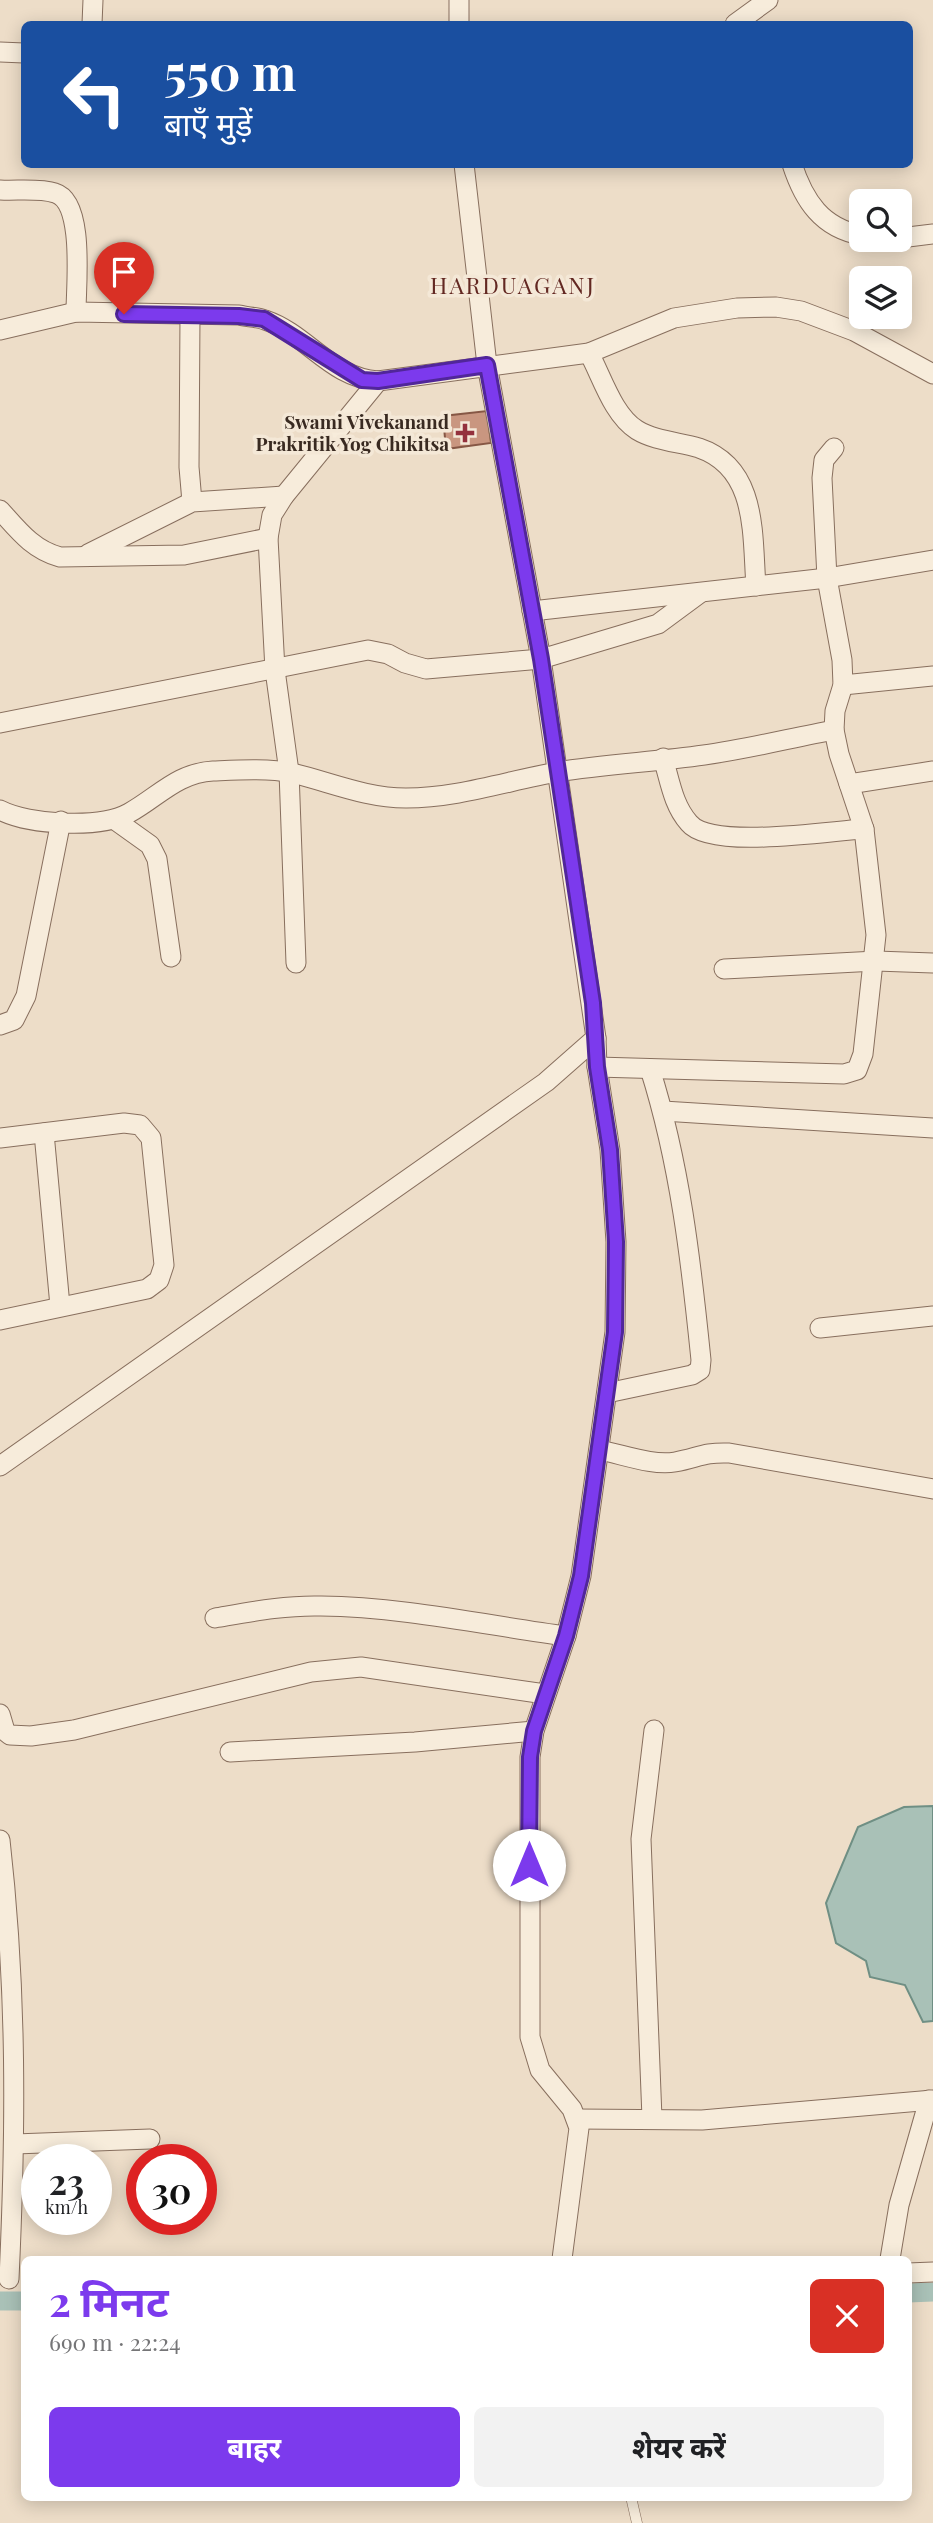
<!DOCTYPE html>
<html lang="hi">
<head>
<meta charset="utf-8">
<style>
	body { margin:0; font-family:"Playfair Display","Noto Sans Devanagari",serif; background:#f2f2f2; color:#202124; height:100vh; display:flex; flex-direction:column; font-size:26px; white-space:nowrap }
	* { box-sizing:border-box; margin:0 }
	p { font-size:23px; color:#757577 }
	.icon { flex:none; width:38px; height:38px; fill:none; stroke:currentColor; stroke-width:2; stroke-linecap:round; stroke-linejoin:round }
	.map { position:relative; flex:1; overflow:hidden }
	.panel { position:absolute; left:21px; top:2256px; width:891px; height:245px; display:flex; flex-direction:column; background:#fff; border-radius:10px; box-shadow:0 4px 18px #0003 }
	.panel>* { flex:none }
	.banner { position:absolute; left:21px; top:21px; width:892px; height:147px; border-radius:10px; box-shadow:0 4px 18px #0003; background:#1a4fa0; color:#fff; overflow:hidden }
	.buttons { position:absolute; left:849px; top:189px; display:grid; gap:14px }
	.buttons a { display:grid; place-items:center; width:63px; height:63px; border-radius:10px; background:#fff; box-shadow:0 4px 18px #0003; font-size:35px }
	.speed { position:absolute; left:21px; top:2144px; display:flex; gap:14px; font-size:35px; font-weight:700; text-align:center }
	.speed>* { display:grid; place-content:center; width:91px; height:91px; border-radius:50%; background:#fff; box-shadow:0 4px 18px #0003; line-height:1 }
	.speed small { font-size:18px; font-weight:400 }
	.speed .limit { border:10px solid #d22; background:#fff; color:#111 }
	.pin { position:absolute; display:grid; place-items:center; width:60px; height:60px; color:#fff; margin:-72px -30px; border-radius:50% 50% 50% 0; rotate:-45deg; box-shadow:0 0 7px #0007 }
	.pin .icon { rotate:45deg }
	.me { position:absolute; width:77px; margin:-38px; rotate:0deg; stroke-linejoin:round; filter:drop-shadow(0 0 5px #0008) }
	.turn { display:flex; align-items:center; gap:24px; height:147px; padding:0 28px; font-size:32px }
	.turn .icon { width:91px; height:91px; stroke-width:2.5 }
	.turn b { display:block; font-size:49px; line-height:60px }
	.round { display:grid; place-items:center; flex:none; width:74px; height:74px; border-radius:10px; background:#f2f2f2 }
	.headline { display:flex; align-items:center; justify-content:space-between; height:119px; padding:0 28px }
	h1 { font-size:42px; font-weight:700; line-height:52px; color:#7c3aed }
	.action { display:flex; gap:14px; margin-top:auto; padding:14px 28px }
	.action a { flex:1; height:80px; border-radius:10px; background:#7c3aed; color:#fff; font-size:28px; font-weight:700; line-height:80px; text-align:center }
	.action a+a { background:#f2f2f2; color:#202124 }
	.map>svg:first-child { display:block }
	.water { fill:#a9c1b7; stroke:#6f8f84; stroke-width:2 }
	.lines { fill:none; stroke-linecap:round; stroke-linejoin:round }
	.canal { stroke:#a9c1b7; stroke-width:19 }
	.building { fill:#c99680; stroke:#865745; stroke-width:2 }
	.lane-casing { stroke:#886f5e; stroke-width:11 }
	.street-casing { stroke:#886f5e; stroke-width:21 }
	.lane { stroke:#f7ecdb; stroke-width:10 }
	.street { stroke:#f7ecdb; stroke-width:19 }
	.route-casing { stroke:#51269a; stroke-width:18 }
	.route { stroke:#7c3aed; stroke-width:12 }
	.poi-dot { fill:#94313d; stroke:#f4e8d7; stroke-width:2.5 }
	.labels { text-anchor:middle; stroke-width:7; stroke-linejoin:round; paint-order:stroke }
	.poi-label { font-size:19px; font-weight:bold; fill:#392a21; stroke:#f4e8d7; text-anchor:end }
	.quarter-label { font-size:23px; letter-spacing:2px; fill:#632822; stroke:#f4e8d7 }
</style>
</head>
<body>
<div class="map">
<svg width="933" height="2523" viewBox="0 0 933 2523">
	<rect width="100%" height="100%" fill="#edddc8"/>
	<path class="water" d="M933 1806V2021L923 2022 905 1985 870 1977 866 1961 836 1943 826 1903 858 1827 904 1807Z"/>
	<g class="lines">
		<g class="canal">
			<path d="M908 2293 933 2292"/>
			<path d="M0 2301H24"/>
		</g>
	</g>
	<path class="building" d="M487 411 491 443 446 449 443 416Z"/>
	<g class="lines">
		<defs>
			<path id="lane" d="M631 2497 637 2523"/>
			<g id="street">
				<path d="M459 0V24"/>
				<path d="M92 24 93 0"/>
				<path d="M735 24 768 0"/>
				<path d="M0 52 24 53"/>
				<path d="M792 164C804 201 822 228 861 235"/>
				<path d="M0 190C16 191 40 188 55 193 85 202 76 285 76 312"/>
				<path d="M900 238 933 234"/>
				<path d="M190 316 189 467 192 502"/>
				<path d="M0 330 76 312 239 315C247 317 257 317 265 320 307 334 331 378 378 381L589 353 674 318 737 308 776 307 801 311 854 331 933 374"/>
				<path d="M589 353C602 377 613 415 637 430 655 441 679 442 699 448 758 468 752 535 756 586"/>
				<path d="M0 510C18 530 33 550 60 557L184 555 268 538"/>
				<path d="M88 554 192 502 284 496"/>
				<path d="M532 611 827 578 933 560"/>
				<path d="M843 685 933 676"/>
				<path d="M0 723 368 650 388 654 405 663 426 669 541 659 658 624 700 593"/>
				<path d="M663 758C670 781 673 805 689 823 711 850 828 831 864 829"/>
				<path d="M849 784 933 771"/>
				<path d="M0 810C29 825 100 829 129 813 158 797 177 773 213 771 237 770 268 768 292 773 330 782 366 798 406 798 457 798 507 781 557 772 606 764 655 762 704 755 748 749 791 738 834 730"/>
				<path d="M115 820 150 845 157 859 171 957"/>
				<path d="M296 963 289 772 275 670 268 538 272 515 284 496 378 381"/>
				<path d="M724 969 876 961 933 963"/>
				<path d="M0 1025 14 1020 26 996 61 821"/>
				<path d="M597 1067 844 1074 857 1070 863 1054 876 935 864 829 839 754 834 730 835 711 843 685 842 660 827 578 822 478 824 460 834 448"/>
				<path d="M663 1111 933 1128"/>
				<path d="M44 1133 60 1306"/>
				<path d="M0 1138 124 1123 140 1125 151 1138 164 1265 159 1280 147 1289 0 1320"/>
				<path d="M820 1328 933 1316"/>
				<path d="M607 1393 692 1375 700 1370 701 1360C691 1261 680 1164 650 1069"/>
				<path d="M599 1450C622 1454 652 1466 675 1462 698 1458 703 1452 729 1453L933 1489"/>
				<path d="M0 1466 546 1082 596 1038 541 659 487 365 464 164"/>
				<path d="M215 1618C250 1612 285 1605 321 1606 403 1607 485 1625 566 1636"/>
				<path d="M0 1714 5 1731 10 1735 31 1736 74 1730 311 1672 361 1667 545 1694"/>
				<path d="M230 1752 415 1742 534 1731"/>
				<path d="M0 1840C17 1989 16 2129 9 2279"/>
				<path d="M652 2118 641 1839 654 1730"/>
				<path d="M577 2119 702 2120 933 2100"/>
				<path d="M15 2144 150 2139"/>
				<path d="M562 2259 579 2128 572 2109 540 2070 530 2037V1757L534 1731 566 1636 581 1576 615 1332 616 1242 610 1150 597 1067 596 1038"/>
				<path d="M890 2259 899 2205 929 2100"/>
				<path d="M908 2273 933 2272"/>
			</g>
		</defs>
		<use href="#lane" class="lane-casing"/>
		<use href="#street" class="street-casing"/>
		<use href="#lane" class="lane"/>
		<use href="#street" class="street"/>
	</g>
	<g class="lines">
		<defs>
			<path id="route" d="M124 314 239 316 264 319 362 380 378 381 487 365 541 659 593 1003 597 1067 610 1150 616 1242 615 1332 581 1576 566 1636 534 1731 530 1757 529 1865"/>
		</defs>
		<use href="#route" class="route-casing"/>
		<use href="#route" class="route"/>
	</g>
	<path class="poi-dot" d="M461.5 422.5h7v7h7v7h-7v7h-7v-7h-7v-7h7z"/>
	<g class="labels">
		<g class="poi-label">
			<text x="449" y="429">Swami Vivekanand<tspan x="449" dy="22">Prakritik Yog Chikitsa</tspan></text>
		</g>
		<g class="quarter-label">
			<text x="513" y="294">HARDUAGANJ</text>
		</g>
	</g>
</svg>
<div class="buttons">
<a><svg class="icon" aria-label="search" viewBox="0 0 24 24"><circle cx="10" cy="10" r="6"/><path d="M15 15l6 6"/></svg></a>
<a><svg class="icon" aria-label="layers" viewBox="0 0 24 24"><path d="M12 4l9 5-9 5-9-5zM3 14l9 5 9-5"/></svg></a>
</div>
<div class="speed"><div>23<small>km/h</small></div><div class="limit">30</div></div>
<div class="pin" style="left:124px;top:314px;background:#d93025"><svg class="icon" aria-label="arrive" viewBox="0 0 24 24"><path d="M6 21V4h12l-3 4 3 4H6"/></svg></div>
<svg class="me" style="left:529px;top:1865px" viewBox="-20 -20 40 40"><circle r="19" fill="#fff"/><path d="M0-13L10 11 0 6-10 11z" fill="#7c3aed"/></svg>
<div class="banner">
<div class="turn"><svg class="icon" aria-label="left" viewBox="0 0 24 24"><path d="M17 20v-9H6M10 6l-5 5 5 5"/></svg><div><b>550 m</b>बाएँ मुड़ें</div></div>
</div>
<section class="panel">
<div class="headline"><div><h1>2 मिनट</h1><p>690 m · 22:24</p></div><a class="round" style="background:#d93025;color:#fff"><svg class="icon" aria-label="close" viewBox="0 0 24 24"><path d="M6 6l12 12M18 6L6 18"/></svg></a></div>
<div class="action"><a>बाहर</a><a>शेयर करें</a></div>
</section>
</div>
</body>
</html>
